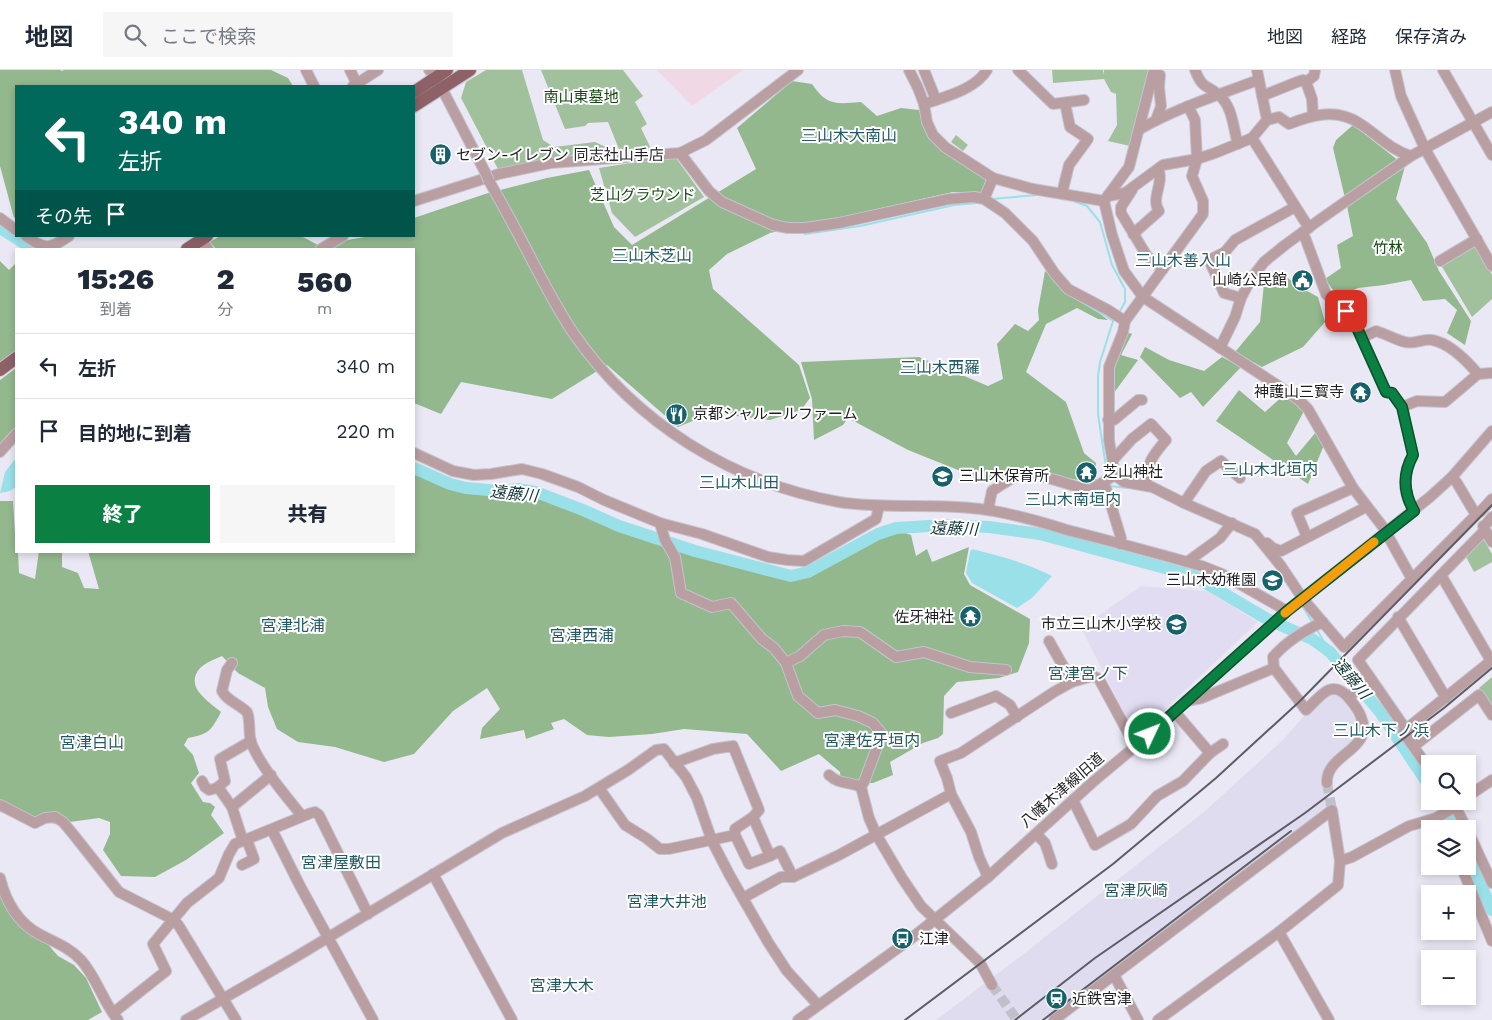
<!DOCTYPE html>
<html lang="ja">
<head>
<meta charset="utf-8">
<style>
	body { margin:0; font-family:"Work Sans","Noto Sans JP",sans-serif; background:#f6f6f7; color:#1f2937; height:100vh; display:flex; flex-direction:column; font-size:19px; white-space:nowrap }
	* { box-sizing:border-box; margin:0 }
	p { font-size:16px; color:#747a83 }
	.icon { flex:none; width:28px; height:28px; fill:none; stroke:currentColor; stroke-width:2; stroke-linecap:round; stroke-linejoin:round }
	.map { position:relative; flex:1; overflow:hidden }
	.side { position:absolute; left:15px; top:178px; width:400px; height:305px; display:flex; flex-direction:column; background:#fff; border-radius:0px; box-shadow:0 2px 8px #0003 }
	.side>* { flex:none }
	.guide { position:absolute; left:15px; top:15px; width:400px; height:152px; border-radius:0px; box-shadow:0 2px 8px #0003; background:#00695c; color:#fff; overflow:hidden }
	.tools { position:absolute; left:1421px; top:685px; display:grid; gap:10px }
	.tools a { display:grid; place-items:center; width:55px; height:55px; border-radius:0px; background:#fff; box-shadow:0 2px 8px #0003; font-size:25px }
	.pin { position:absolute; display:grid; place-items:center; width:42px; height:42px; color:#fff; margin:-21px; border-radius:10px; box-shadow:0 2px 8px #0006 }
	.me { position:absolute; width:55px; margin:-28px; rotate:47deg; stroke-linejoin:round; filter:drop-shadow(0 0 4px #0008) }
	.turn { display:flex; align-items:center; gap:18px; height:105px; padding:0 20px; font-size:22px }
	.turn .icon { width:65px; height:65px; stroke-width:2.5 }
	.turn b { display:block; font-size:35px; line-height:42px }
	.then { display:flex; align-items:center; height:48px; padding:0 20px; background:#0003; gap:10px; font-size:19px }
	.eta { display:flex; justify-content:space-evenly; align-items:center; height:85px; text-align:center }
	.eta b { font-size:30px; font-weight:800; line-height:35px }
	.button { display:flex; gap:10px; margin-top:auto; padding:10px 20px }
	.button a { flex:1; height:58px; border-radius:0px; background:#0b8043; color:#fff; font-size:20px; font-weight:800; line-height:58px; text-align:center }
	.button a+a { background:#f6f6f7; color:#1f2937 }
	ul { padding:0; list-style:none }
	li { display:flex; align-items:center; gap:15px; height:65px; padding:0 20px; border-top:1px solid #e0e1e3 }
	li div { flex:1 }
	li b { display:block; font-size:19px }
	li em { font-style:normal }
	header { display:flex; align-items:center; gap:30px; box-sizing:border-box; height:70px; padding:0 25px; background:#fff; border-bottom:1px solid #e0e1e3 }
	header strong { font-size:24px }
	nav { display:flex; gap:28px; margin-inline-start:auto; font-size:18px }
	.search { width:350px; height:45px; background:#f6f6f7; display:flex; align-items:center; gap:12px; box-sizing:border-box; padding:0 18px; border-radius:0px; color:#747a83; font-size:19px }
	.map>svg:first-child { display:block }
	.commercial { fill:#f0d9e4 }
	.built { fill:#e0dcf0 }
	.education { fill:#e2dcf2 }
	.green { fill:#a1c19d }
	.forest { fill:#93b88e }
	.water { fill:#9ae0e9 }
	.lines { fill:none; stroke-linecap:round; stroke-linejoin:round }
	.stream { stroke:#9ae0e9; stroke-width:2 }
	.river { stroke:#9ae0e9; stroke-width:12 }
	.minor-tunnel { stroke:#c1bfca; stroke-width:10; stroke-dasharray:10 5; stroke-linecap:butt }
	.minor-casing { stroke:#c5c3ce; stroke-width:12 }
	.major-casing { stroke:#c5c3ce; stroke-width:14 }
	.minor { stroke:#ba9fa2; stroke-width:10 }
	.major { stroke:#8e6167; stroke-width:12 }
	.rail { stroke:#5d5c63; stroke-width:2 }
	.minor-bridge-casing { stroke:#c5c3ce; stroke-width:12; stroke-linecap:butt }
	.minor-bridge { stroke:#ba9fa2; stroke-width:10 }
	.route-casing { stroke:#07532c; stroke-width:12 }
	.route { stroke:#0b8043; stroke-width:9 }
	.slow { stroke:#f59e0b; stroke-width:9 }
	.labels { text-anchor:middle; stroke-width:4; stroke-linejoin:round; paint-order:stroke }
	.park-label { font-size:15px; fill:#164912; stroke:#fff }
	.poi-label { font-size:15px; fill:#1e1d22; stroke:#fff; text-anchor:start }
	.street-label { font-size:15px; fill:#1e1d22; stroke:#fff }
	.neighbourhood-label { font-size:16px; fill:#225b64; stroke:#fff }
	.water-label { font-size:16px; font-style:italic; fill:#103337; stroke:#fff }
</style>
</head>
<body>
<header>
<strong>地図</strong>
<div class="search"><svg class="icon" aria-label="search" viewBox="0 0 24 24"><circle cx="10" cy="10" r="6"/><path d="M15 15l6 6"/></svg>ここで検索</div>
<nav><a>地図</a><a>経路</a><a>保存済み</a></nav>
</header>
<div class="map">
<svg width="1492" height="950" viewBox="0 0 1492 950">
	<rect width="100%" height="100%" fill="#eae8f4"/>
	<path class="commercial" d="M657 0H743L692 36Z"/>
	<path class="built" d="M1331 624 1341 627 1360 655V666L1325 712 1330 739 1047 950H936L1021 886 1205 741 1283 670 1304 646Z"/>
	<path class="education" d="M1141 516 1207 521 1258 552 1136 666 1081 558Z"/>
	<g class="green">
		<path d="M486 0H522L543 70 554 77 595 72 608 78 499 101 461 28 466 12Z"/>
		<path d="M541 0H623L643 26 635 32 647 54 641 58 652 81 621 84 608 52 588 53 585 56 565 59Z"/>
		<path d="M1052 0H1103L1104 5V0H1149L1130 76 1108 71 1117 55 1116 24 1111 22 1104 9 1053 13Z"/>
		<path d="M956 65 968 75 963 81 951 72Z"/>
		<path d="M669 87 676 88 704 127 635 167 612 143 599 98Z"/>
		<path d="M1476 173 1492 205V229L1472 247 1441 195Z"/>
		<path d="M1480 469 1484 470 1492 484V492L1474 502 1465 485Z"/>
		<path d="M1492 607V642L1479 618Z"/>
	</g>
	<g class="forest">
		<path d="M0 0H60L62 1 64 0H271L288 8 293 16H16V146L14 148 0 96Z"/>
		<path d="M792 11 812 14C827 36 836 34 861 32L877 46 901 38 919 40 929 68 986 110 981 122H953L770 163 727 184 709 200 713 219 799 295 810 328 801 340 770 350 712 343 678 357 607 295 552 329 461 312 441 344 414 333V179H216L210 172 220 166H301L318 175 371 166H414V148L485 124 547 108 589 100 614 157 632 175 756 99 737 58Z"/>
		<path d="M1353 55 1399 91 1345 128 1333 78 1336 70Z"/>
		<path d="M1405 96 1396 129 1427 173 1439 201 1471 251 1465 275 1447 263 1457 240 1445 229 1423 231 1411 210 1384 215 1358 218 1338 227 1325 209 1341 198 1337 175 1353 166 1347 136Z"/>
		<path d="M0 191 9 200 16 193V283L0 294Z"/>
		<path d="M1045 201 1108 250 1098 249 1077 238 1046 254 1026 302 1066 332 1084 383 1096 393V413L1026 401 984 412 973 406 908 380 848 348 843 355 814 370 812 329 801 292 919 287 988 316 1003 309 997 274 1015 254 1028 261 1039 250 1038 240Z"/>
		<path d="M1281 202 1296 215 1318 227 1325 252 1303 277 1262 297 1235 282 1260 252 1264 214Z"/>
		<path d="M1127 262 1132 264 1121 285 1138 290 1108 331 1111 298Z"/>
		<path d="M1145 277 1169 290 1204 301 1222 287 1241 297 1203 337 1191 322 1180 328 1140 287Z"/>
		<path d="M16 298V358L0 377V310Z"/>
		<path d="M1239 320 1265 342 1284 325 1304 341 1287 373 1296 386 1316 362 1324 375 1308 414 1216 351Z"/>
		<path d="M414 403 467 424 516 422 536 425 573 439 628 463 694 485 788 509 812 503 880 466 899 461 911 465 916 486 927 479 932 492 969 477 964 504 970 515 1030 549 1029 573 1018 602 999 608 957 612 944 626 943 664 938 668 923 673 890 692 893 705 873 713H841L840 702 819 684 781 701 747 664 684 659 652 664 609 667 587 665 564 649 551 653 554 659 526 669 524 660 480 669 482 658 500 639 487 618 453 641 414 684 384 692 335 677 298 672 277 659 268 637 265 618 238 603 222 586C215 589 205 593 200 598 184 617 208 631 221 642 211 661 209 664 188 668L184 675 193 685 199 703 191 713 203 732 210 733 215 737 211 745 224 763 186 790 155 807 121 806 103 780 110 764V752L99 748 55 754 30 747 0 742V431H13L16 481H18L19 503 35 509 39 481H62V497L78 503 84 518 99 519 88 481H414Z"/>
		<path d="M0 819 58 886 74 895 86 908 102 942 88 950H0Z"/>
	</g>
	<g class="water">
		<path d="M16 388V417L10 421 0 423 5 402Z"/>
		<path d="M972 479C1000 486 1027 493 1052 506L1032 528 1017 538 972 513 966 503 970 482Z"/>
	</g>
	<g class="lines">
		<g class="stream">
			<path d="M992 129 1037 125"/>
			<path d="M1071 130 1087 136 1100 152 1112 195 1125 219V232L1119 243"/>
			<path d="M805 164 860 156 954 135 977 133"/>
			<path d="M1075 228 1112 250"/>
			<path d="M1107 404 1098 344V306L1100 292 1114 248"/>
			<path d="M1109 416 1129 418"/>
			<path d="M1127 479 1128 489"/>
			<path d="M1303 537 1312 552"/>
			<path d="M1316 558 1331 584"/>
		</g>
		<g class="river">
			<path d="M0 158 33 179"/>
			<path d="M414 398 450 414 466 418 500 421 517 419 536 422 583 440 619 456 695 481 791 506 808 502 878 464 896 458 946 455 989 457 1040 464 1194 506 1267 549 1312 569 1330 582 1380 642 1430 717"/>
			<path d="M1439 731 1455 759"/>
			<path d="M1468 786 1492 840"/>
		</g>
		<g class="minor-tunnel">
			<path d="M1327 713 1332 740"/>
			<path d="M992 915 1017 950"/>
		</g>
		<defs>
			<g id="minor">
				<path d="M306 0 314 16"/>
				<path d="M350 0 357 14"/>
				<path d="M429 0 436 7 485 102"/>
				<path d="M909 0 918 18 924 34"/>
				<path d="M924 0 936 30"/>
				<path d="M987 0C975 20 944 27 924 34L927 52 933 65 945 77 993 108 1033 119 1104 131"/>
				<path d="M1018 0 1053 34 1084 30"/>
				<path d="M1154 0 1129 97 1104 131 1112 165 1124 201 1143 227 1283 319 1298 329 1308 339 1353 418 1383 457 1412 509"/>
				<path d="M1195 0C1203 20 1206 14 1219 25 1233 37 1233 58 1238 74"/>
				<path d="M1257 0 1267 50"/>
				<path d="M1395 0 1401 26 1425 79 1492 196"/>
				<path d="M1443 0 1492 85"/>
				<path d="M1306 12 1312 29 1313 45"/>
				<path d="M353 16 378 0"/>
				<path d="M1262 26 1297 12 1303 10 1306 12 1314 6 1315 0"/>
				<path d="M1188 36 1195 50 1197 89 1192 106 1203 131V144L1125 251 1123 262 1109 297V370L1115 405 1124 412 1152 417 1184 433 1255 464 1281 496 1303 529 1344 577 1476 445 1457 413 1452 407"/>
				<path d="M1156 50 1161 36 1159 17 1160 5"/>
				<path d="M1140 59C1177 38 1218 25 1258 10"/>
				<path d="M1252 68 1309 158"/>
				<path d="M680 83 709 121 722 132 773 155 788 158H805L839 153 949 129 974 127 984 129 1005 143 1033 171 1055 204 1068 219 1108 240 1125 251"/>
				<path d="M489 111C505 139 520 167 535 196 547 219 559 242 574 264 636 353 732 413 839 432 888 440 938 432 987 440 1016 444 1044 453 1071 461 1115 472 1159 484 1202 496L1222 504 1287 541"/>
				<path d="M1132 120 1121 137V143L1147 186 1163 199"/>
				<path d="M1062 123 1069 95 1088 69 1070 57 1065 33"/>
				<path d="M1108 126 1125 123 1163 95 1197 89 1215 83 1252 68 1267 50 1279 47 1289 54C1312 45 1336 38 1359 53 1377 64 1390 80 1411 86"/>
				<path d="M984 129 993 108"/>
				<path d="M414 131 499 104 551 93 680 83 706 70 798 0"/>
				<path d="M0 148 16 160"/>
				<path d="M1303 162 1326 224 1347 241 1353 249 1386 322 1392 323 1402 337 1413 385C1403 403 1402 422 1414 441"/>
				<path d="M1133 164 1159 141C1150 128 1165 113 1158 99"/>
				<path d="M26 166C45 180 50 179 69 166"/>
				<path d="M206 176 208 179"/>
				<path d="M321 179 343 166"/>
				<path d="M1440 191 1477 169"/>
				<path d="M1241 228 1224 223 1209 190 1225 182 1235 170 1295 137"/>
				<path d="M1362 268 1376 261C1386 264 1396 270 1405 272 1415 275 1423 268 1432 270 1449 273 1467 291 1478 304"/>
				<path d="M1220 278 1235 247 1241 228 1251 209 1264 192 1285 175 1322 148 1411 86 1492 42"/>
				<path d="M1402 337 1417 331 1445 332 1478 304 1492 303"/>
				<path d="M1108 350H1114L1138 330H1142"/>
				<path d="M0 382 16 364"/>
				<path d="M414 383 453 401 474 405 491 404 522 399 542 404 578 417 604 430 660 453 702 464 768 487 787 490 804 491 876 449 879 436"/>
				<path d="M1113 390 1132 369 1151 354 1166 370C1152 386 1147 393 1146 415"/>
				<path d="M1104 412 1121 468 1120 474"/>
				<path d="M1184 433 1206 401 1221 391 1240 408"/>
				<path d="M988 440 992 421C1002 415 1012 406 1024 406 1046 404 1069 416 1090 420L1115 405"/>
				<path d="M1480 442 1492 429"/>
				<path d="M660 453 665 470 675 487 681 523 712 537 731 533 762 569 774 578 786 593 798 626 818 643 835 640 858 646 873 653 882 664 864 712 861 717 869 748 876 764 902 808 921 836 980 893 992 915"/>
				<path d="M1487 453 1492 447"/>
				<path d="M1483 456 1492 472"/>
				<path d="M1307 467 1297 443 1353 418"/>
				<path d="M1267 473 1273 478 1281 481 1366 437"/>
				<path d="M1187 492 1220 468 1232 453"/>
				<path d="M1398 547 1446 628"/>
				<path d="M1323 552C1303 561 1287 571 1273 587L1274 598 1306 640C1320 627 1331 608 1348 627"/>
				<path d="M1049 571 1072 612"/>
				<path d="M232 593 227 600 222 621C227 631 239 634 247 642 251 651 248 663 251 672 260 696 286 726 302 746"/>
				<path d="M786 593 800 586 824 565 843 561 860 562 896 587 924 582 970 597 1006 600"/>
				<path d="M1186 631 1202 628 1274 598"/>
				<path d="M1174 641 1210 683"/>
				<path d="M951 643 996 626 1010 635 1017 647"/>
				<path d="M1405 658 1410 656 1491 591 1441 505 1485 460"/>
				<path d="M1414 676 1479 625 1492 645"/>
				<path d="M1430 700 1403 662 1405 658 1358 590 1441 505"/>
				<path d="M829 705C840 715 848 711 861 717"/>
				<path d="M202 711 205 717 209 720 217 718 225 711 220 689 251 671"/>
				<path d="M1327 713C1325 684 1375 680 1361 647 1359 640 1353 633 1348 627L1371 611"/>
				<path d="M218 717 232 737 243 771"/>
				<path d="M599 718 625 755 646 768 660 779H669L735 765V759L753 747 759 740 733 676 713 679 674 693"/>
				<path d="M1468 726 1492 710"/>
				<path d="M1073 730 1095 775 1131 754 1157 726 1183 711 1210 683 1223 674"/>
				<path d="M1453 732 1467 759"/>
				<path d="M0 735 35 753 45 748 55 747 63 752 73 764 119 822 174 850 179 856 236 950"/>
				<path d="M232 737 271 705"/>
				<path d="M1436 748 1442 759"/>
				<path d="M272 760 299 814 373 950"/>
				<path d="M1468 761 1492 813"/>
				<path d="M1036 764 1045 773 1052 794"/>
				<path d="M735 765 749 794 770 786 753 747"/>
				<path d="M770 786 780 781 793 807"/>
				<path d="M1340 791 1352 787 1409 756 1436 748 1455 737"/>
				<path d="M242 795 254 789 247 770"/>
				<path d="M1461 796 1492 871"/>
				<path d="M433 804 512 950"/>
				<path d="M988 807 979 787 971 762 951 724 947 708 940 691 961 683 1054 622 1072 612 1093 606 1099 609 1132 670 1137 675"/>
				<path d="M0 808C6 832 17 852 39 864 54 872 69 877 81 890 97 908 103 932 118 950"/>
				<path d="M743 828 781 807H793L839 785 951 724"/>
				<path d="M1114 905 1138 950"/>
				<path d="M113 943 166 901 153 874 187 833 219 808 229 784 235 774 311 743 315 742 319 745 368 844"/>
				<path d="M186 950 294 888 502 763 585 726 628 700 656 680 664 679 686 707 697 728 712 771 729 804 768 872 787 901 818 935"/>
				<path d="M798 950 908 871 988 807 1094 711 1137 675 1287 541 1430 427 1452 407 1492 361"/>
				<path d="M1054 950 1332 740 1340 791 1338 815 1279 862 1329 950"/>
				<path d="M1158 950 1279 862"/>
			</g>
			<g id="major">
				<path d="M414 22 447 0"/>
				<path d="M414 36 470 0"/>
				<path d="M187 179 207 166"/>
				<path d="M0 300 16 288"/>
			</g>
		</defs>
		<use href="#minor" class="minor-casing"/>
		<use href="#major" class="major-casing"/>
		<use href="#minor" class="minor"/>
		<use href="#major" class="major"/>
		<g class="rail">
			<path d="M905 950 1113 794 1216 708 1299 632 1492 435"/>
			<path d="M1015 950 1095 888 1305 743 1444 638 1492 598"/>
			<path d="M1043 950 1291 761"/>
		</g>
		<defs>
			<path id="minor-bridge" d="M485 102 489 111"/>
		</defs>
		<use href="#minor-bridge" class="minor-bridge-casing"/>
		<use href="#minor-bridge" class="minor-bridge"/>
	</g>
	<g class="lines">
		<defs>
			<path id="route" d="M1150 664 1287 541 1414 441C1403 422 1403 403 1413 385L1402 337 1392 323 1386 322 1353 249 1346 241"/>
		</defs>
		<use href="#route" class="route-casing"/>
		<use href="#route" class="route"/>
		<path class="slow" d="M1285 543 1374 472"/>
	</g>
	<defs>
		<symbol id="building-disc" viewBox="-11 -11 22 22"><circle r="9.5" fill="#15626c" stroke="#fff"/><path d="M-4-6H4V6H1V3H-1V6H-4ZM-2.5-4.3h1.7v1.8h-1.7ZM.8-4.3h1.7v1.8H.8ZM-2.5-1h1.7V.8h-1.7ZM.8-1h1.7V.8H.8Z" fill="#fff"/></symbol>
		<symbol id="civic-disc" viewBox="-11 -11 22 22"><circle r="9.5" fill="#15626c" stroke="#fff"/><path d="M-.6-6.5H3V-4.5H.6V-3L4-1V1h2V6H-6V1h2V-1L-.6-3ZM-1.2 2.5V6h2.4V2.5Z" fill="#fff"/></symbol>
		<symbol id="temple-disc" viewBox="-11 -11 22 22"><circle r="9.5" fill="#15626c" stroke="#fff"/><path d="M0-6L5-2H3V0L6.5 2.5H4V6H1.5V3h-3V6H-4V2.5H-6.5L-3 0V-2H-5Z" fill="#fff"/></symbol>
		<symbol id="restaurant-disc" viewBox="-11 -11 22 22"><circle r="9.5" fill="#15626c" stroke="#fff"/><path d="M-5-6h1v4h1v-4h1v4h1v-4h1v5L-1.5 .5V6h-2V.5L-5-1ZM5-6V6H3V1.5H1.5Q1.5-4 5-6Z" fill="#fff"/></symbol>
		<symbol id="school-disc" viewBox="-11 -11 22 22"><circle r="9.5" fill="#15626c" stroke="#fff"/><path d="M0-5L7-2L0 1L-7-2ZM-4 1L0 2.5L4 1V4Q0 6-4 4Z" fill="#fff"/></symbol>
		<symbol id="bus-disc" viewBox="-11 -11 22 22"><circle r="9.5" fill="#15626c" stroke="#fff"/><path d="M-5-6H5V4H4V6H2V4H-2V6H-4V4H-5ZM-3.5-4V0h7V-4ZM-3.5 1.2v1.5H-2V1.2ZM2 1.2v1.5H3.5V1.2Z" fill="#fff"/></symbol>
		<symbol id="station-disc" viewBox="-11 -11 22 22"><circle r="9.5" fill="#15626c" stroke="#fff"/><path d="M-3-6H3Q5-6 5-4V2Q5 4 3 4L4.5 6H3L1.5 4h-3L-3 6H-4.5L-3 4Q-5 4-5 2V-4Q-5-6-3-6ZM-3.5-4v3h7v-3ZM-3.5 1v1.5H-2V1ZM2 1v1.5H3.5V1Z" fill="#fff"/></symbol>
	</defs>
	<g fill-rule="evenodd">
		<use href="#building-disc" x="428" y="72" width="25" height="25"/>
		<use href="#civic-disc" x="1290" y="198" width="25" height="25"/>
		<use href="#temple-disc" x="1348" y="310" width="25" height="25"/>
		<use href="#restaurant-disc" x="664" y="332" width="25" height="25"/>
		<use href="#temple-disc" x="1074" y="390" width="25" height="25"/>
		<use href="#school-disc" x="930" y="394" width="25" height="25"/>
		<use href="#school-disc" x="1260" y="498" width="25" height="25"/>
		<use href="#temple-disc" x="958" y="534" width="25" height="25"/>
		<use href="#school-disc" x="1164" y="542" width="25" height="25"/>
		<use href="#bus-disc" x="890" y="856" width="25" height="25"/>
		<use href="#station-disc" x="1044" y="916" width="25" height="25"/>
	</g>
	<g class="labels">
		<g class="park-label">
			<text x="581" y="32">南山東墓地</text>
			<text x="643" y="130">芝山グラウンド</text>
			<text x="1388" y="183">竹林</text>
		</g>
		<g class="poi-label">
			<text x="456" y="90">セブン-イレブン 同志社山手店</text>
			<text x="1287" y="215" text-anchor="end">山崎公民館</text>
			<text x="1344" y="327" text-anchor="end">神護山三寳寺</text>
			<text x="693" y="349">京都シャルールファーム</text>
			<text x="1103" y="407">芝山神社</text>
			<text x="959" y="411">三山木保育所</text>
			<text x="1256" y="515" text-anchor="end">三山木幼稚園</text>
			<text x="954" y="552" text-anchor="end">佐牙神社</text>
			<text x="1161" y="559" text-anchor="end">市立三山木小学校</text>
			<text x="919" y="874">江津</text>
			<text x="1072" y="934">近鉄宮津</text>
		</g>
		<g class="street-label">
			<text transform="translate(1062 720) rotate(-41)" y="5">八幡木津線旧道</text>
		</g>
		<g class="neighbourhood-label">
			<text x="849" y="71">三山木大南山</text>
			<text x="652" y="191">三山木芝山</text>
			<text x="1183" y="196">三山木善入山</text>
			<text x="940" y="303">三山木西羅</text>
			<text x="1270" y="405">三山木北垣内</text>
			<text x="739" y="418">三山木山田</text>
			<text x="1073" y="435">三山木南垣内</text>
			<text x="293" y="561">宮津北浦</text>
			<text x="582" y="571">宮津西浦</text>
			<text x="1088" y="609">宮津宮ノ下</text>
			<text x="1381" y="666">三山木下ノ浜</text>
			<text x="872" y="676">宮津佐牙垣内</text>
			<text x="92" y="678">宮津白山</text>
			<text x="341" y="798">宮津屋敷田</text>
			<text x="1136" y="826">宮津灰崎</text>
			<text x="667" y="837">宮津大井池</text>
			<text x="562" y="921">宮津大木</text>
		</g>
		<g class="water-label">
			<text transform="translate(514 423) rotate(6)" y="6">遠藤川</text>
			<text transform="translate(954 458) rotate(2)" y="6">遠藤川</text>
			<text transform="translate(1352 608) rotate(50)" y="6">遠藤川</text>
		</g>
	</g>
</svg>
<div class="tools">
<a><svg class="icon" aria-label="search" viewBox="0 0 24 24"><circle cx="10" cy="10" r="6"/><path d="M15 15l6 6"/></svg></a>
<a><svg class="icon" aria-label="layers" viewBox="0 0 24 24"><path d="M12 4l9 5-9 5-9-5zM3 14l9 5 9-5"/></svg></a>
<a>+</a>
<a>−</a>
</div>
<div class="pin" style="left:1346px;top:241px;background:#d93025"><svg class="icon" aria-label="arrive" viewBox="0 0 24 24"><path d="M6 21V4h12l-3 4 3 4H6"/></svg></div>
<svg class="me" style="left:1150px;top:664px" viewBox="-20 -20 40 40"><circle r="17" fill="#0b8043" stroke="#fff" stroke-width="3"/><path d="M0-11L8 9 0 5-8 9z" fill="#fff"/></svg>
<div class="guide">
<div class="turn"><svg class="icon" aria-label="left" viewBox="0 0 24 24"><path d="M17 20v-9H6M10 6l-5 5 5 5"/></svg><div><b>340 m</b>左折</div></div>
<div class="then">その先<svg class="icon" aria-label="arrive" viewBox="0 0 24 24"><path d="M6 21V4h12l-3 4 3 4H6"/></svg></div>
</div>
<section class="side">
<div class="eta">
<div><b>15:26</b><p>到着</p></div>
<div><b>2</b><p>分</p></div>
<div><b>560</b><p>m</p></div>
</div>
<ul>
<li><svg class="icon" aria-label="left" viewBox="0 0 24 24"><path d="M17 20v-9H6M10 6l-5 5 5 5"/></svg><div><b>左折</b></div><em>340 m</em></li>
<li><svg class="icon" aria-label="arrive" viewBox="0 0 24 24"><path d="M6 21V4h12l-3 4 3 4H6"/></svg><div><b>目的地に到着</b></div><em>220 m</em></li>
</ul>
<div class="button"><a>終了</a><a>共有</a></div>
</section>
</div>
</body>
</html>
